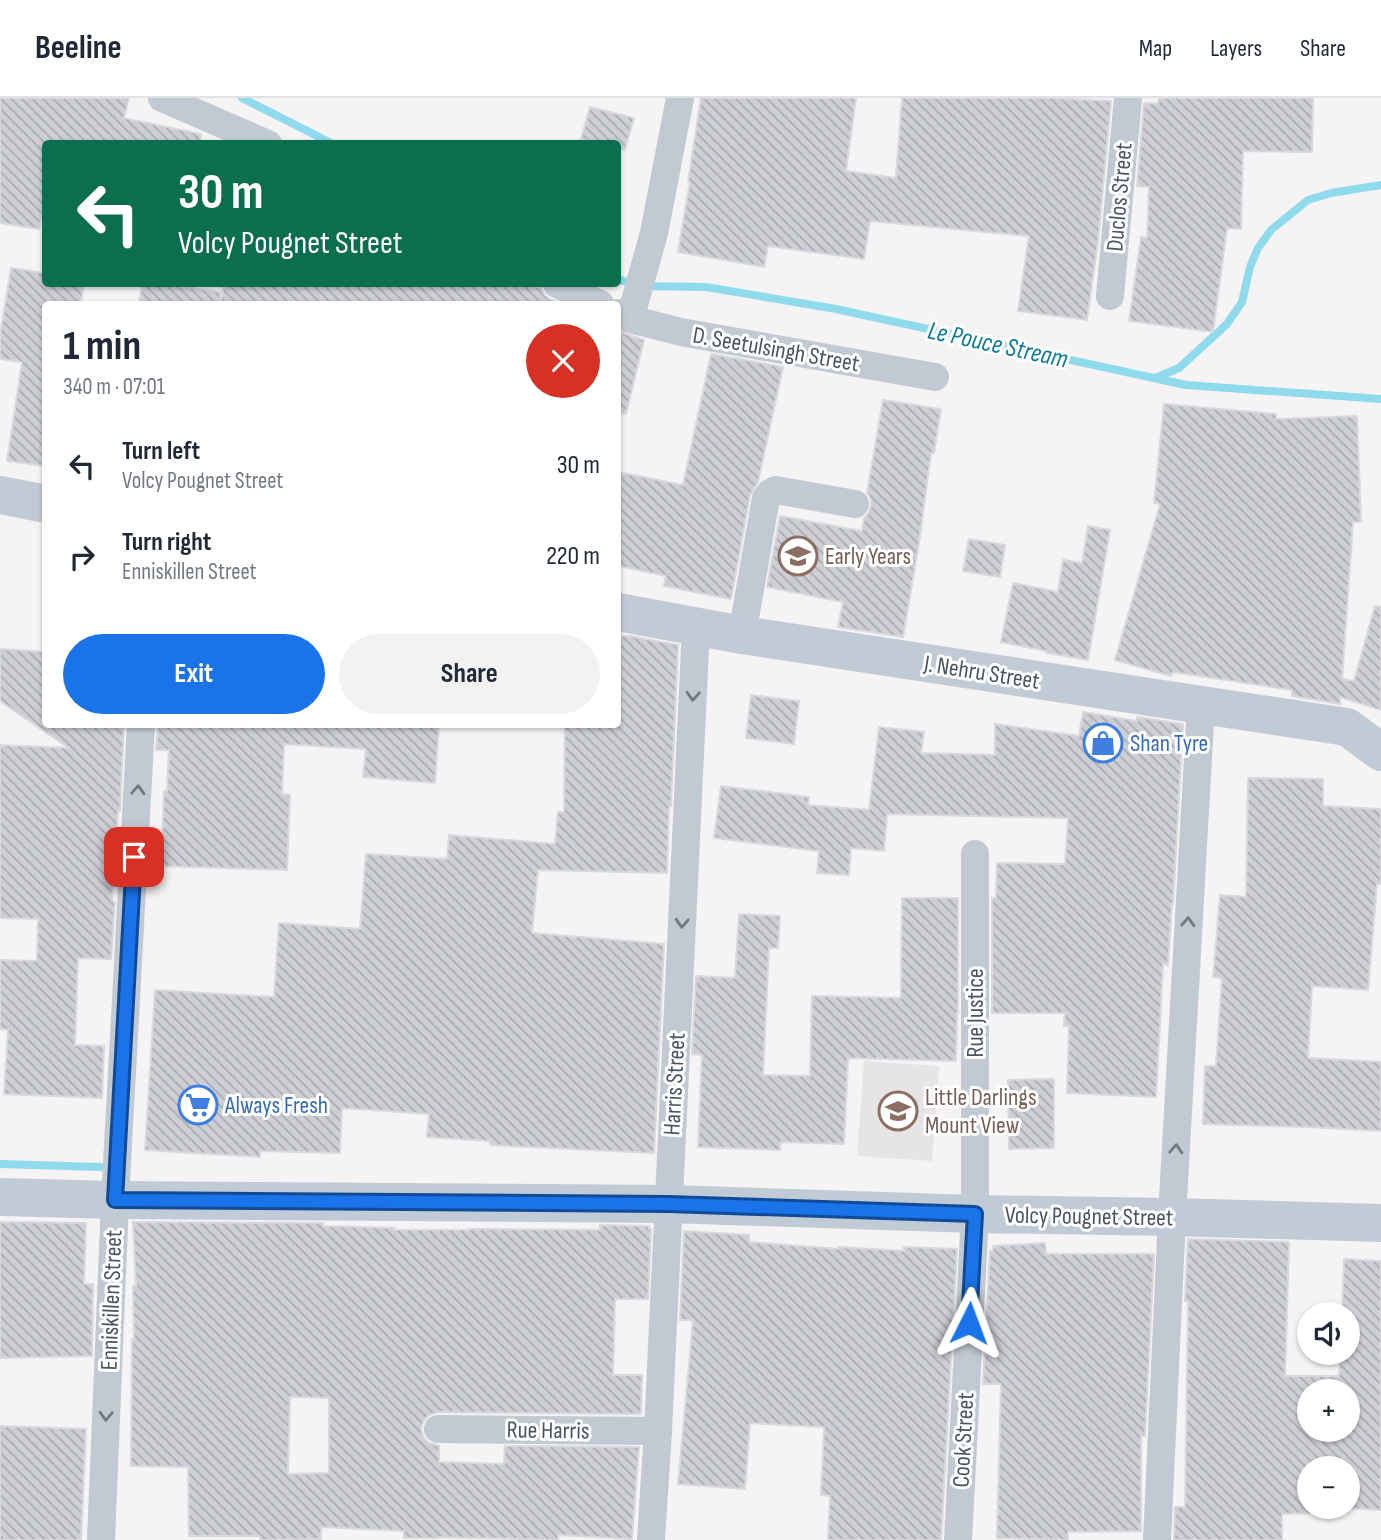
<!DOCTYPE html>
<html lang="en">
<head>
<meta charset="utf-8">
<style>
	body { margin:0; font-family:"Sofia Sans Condensed",sans-serif; background:#f2f2f3; color:#1f2937; height:100vh; display:flex; flex-direction:column; font-size:26px; white-space:nowrap }
	* { box-sizing:border-box; margin:0 }
	p { font-size:23px; color:#747a83 }
	.icon { flex:none; width:38px; height:38px; fill:none; stroke:currentColor; stroke-width:2; stroke-linecap:round; stroke-linejoin:round }
	.map { position:relative; flex:1; overflow:hidden }
	.panel { position:absolute; left:42px; top:203px; width:579px; height:427px; display:flex; flex-direction:column; background:#fff; border-radius:7px; box-shadow:0 2px 5px #0004 }
	.panel>* { flex:none }
	.hud { position:absolute; left:42px; top:42px; width:579px; height:147px; border-radius:7px; box-shadow:0 2px 5px #0004; background:#0b6e4f; color:#fff; overflow:hidden }
	.fabs { position:absolute; left:1297px; top:1204px; display:grid; gap:14px }
	.fabs a { display:grid; place-items:center; width:63px; height:63px; border-radius:50%; background:#fff; box-shadow:0 2px 5px #0004; font-size:35px }
	.pin { position:absolute; display:grid; place-items:center; width:60px; height:60px; color:#fff; margin:-30px; border-radius:14px; box-shadow:0 4px 10px #0006 }
	.me { position:absolute; width:77px; margin:-38px; rotate:3deg; stroke-linejoin:round; filter:drop-shadow(0 0 5px #0008) }
	.turn { display:flex; align-items:center; gap:24px; height:147px; padding:0 21px; font-size:32px }
	.turn .icon { width:91px; height:91px; stroke-width:2.5 }
	.turn b { display:block; font-size:49px; line-height:60px }
	.round { display:grid; place-items:center; flex:none; width:74px; height:74px; border-radius:37px; background:#f2f2f3 }
	.summary { display:flex; align-items:center; justify-content:space-between; height:119px; padding:0 21px }
	h1 { font-size:42px; font-weight:700; line-height:52px }
	.primary-button { display:flex; gap:14px; margin-top:auto; padding:14px 21px }
	.primary-button a { flex:1; height:80px; border-radius:42px; background:#1a73e8; color:#fff; font-size:28px; font-weight:700; line-height:80px; text-align:center }
	.primary-button a+a { background:#f2f2f3; color:#1f2937 }
	ul { padding:0; list-style:none }
	li { display:flex; align-items:center; gap:21px; height:91px; padding:0 21px }
	li div { flex:1 }
	li b { display:block; font-size:26px }
	li em { font-style:normal }
	header { display:flex; align-items:center; gap:42px; box-sizing:border-box; height:98px; padding:0 35px; background:#fff; border-bottom:2px solid #e0e1e3 }
	header strong { font-size:33px }
	nav { display:flex; gap:38px; margin-inline-start:auto; font-size:24px }
	.map>svg:first-child { display:block }
	.education { fill:#e6e4e5 }
	.lines { fill:none; stroke-linecap:round; stroke-linejoin:round }
	.stream { stroke:#90daee; stroke-width:8 }
	.building { fill:url(#building-back-hatch); stroke:#d7d9de; stroke-width:2; fill-rule:evenodd }
	.minor { stroke:#c1cad2; stroke-width:28 }
	.secondary { stroke:#c1cbd6; stroke-width:38 }
	.oneway { stroke:#6e7983 }
	.route-casing { stroke:#114b97; stroke-width:18 }
	.route { stroke:#1a73e8; stroke-width:12 }
	.labels { text-anchor:middle; stroke-width:6; stroke-linejoin:round; paint-order:stroke }
	.street-label { font-size:24px; fill:#4a5661; stroke:#fff }
	.education-label { font-size:24px; fill:#785e54; stroke:#fff; text-anchor:start }
	.shop-label { font-size:24px; fill:#366cbe; stroke:#fff; text-anchor:start }
	.water-label { font-size:26px; font-style:italic; fill:#0c7c9b; stroke:#fff }
</style>
</head>
<body>
<header>
<strong>Beeline</strong>
<nav><a>Map</a><a>Layers</a><a>Share</a></nav>
</header>
<div class="map">
<svg width="1381" height="1442" viewBox="0 0 1381 1442">
	<defs>
		<pattern id="building-back-hatch" width="6" height="6" patternUnits="userSpaceOnUse" patternTransform="scale(1.75)"><rect width="6" height="6" fill="#cdcfd5"/><path d="M-1 5l2 2M0 0l6 6M5-1l2 2" fill="none" stroke="#a8abb0"/></pattern>
	</defs>
	<rect width="100%" height="100%" fill="#f5f3f3"/>
	<path class="education" d="M864 963 939 968 932 1063 857 1058Z"/>
	<g class="lines">
		<g class="stream">
			<path d="M242 0 333 46"/>
			<path d="M618 181 637 188 706 189 836 211 1186 287 1381 301"/>
			<path d="M1155 280 1179 270 1227 226 1242 204 1250 169 1258 150 1271 132 1308 102 1331 95 1381 87"/>
			<path d="M0 1066 100 1069"/>
		</g>
	</g>
	<g class="building">
		<path d="M0 0H129L124 20 201 36 200 46H46V92L39 131 0 125Z"/>
		<path d="M701 0H856L846 73 896 80 902 0H1052L1111 3 1098 143 1087 222 1018 213 1029 138 870 123 864 161 768 148 764 169 678 154 690 84H688Z"/>
		<path d="M1159 0H1313L1312 54 1243 53 1241 131 1227 130 1213 234 1129 223 1141 139 1147 140 1149 89 1137 88 1144 5 1158 6Z"/>
		<path d="M590 9 634 20 625 52 618 50V46H600L581 41Z"/>
		<path d="M11 170 46 175V186H84L81 206H46V368L7 363 22 264 0 261V237Z"/>
		<path d="M142 186H163L221 194 220 204 224 186H524L541 190 544 196 549 201 562 206H139Z"/>
		<path d="M618 233 644 242 626 316 618 315Z"/>
		<path d="M711 256 783 269 758 384 750 397 731 501 664 488 666 478 618 468V374L683 387Z"/>
		<path d="M883 302 941 311 934 355H931L919 445 903 539 838 529 843 504 767 489 780 418 862 433 864 420 868 416 871 408V401L867 395Z"/>
		<path d="M1164 306 1276 316V321L1357 318 1361 424H1353L1342 581 1354 583 1375 508 1381 509V612L1340 599V606L1292 598V592L1173 574 1171 578 1115 562 1160 406 1154 405Z"/>
		<path d="M1088 428 1110 432 1088 562 1047 555V553L1001 544 1013 485 1058 494 1063 462 1082 465Z"/>
		<path d="M969 441 1005 447 1000 479 963 473Z"/>
		<path d="M618 538H630L678 547 671 708H669L667 775 538 772 532 835 664 846 654 1055 490 1047V1043L427 1039 429 1016 342 1010 340 1055 260 1053V1059L145 1052 155 892 274 899 279 825 360 831 366 756 447 761 449 737 555 746 558 714H564L565 626H618Z"/>
		<path d="M0 551 46 554V626H124L120 713H118L112 803 115 804 111 861 78 860 75 947 104 948 102 1000 4 996 8 932 0 931V862L37 863 38 821 0 820V647L69 650 0 603Z"/>
		<path d="M751 597 799 603 794 646 746 640Z"/>
		<path d="M1083 614 1137 623V619L1183 626 1173 806H1172L1168 867 1163 866 1156 999 1067 995 1069 928H1064L1065 915H992V800H996L997 765 1065 766 1068 720 887 716 884 753 851 750 849 777 817 775 819 753 714 740 721 688 809 699 808 707 869 712 879 629 924 634 921 655 995 657V626L1079 638Z"/>
		<path d="M158 626H439L435 685 363 679 366 651 284 646 282 696 290 697 287 772 161 768 164 693H167L169 652H156Z"/>
		<path d="M1248 680 1323 681V708L1381 711V786H1377L1368 892 1312 888 1308 960 1381 964V1033L1310 1029 1203 1026 1205 968H1216L1222 880 1213 879 1220 797 1246 799Z"/>
		<path d="M902 800H958V915H957L956 963 848 960 844 1046 781 1044 780 1052 698 1049 702 957 692 956 696 878 735 880 739 816 780 818 778 850H769L763 977 810 978 812 898 901 900Z"/>
		<path d="M1054 981V1050L1009 1051 1008 982Z"/>
		<path d="M0 1124 86 1125 84 1186H93L92 1258 0 1260Z"/>
		<path d="M133 1124 323 1125V1128L394 1130V1132H469V1131L600 1132V1127L649 1128V1131H651L648 1201H615L613 1277H642L641 1316 438 1314 429 1317 424 1322 421 1330 423 1339 429 1345 439 1348V1364L504 1366 505 1348 639 1349 632 1441 558 1437V1442L438 1439V1440H404V1433L321 1429V1441L260 1442V1438H189L188 1369 131 1368 132 1241H134L133 1188H136ZM290 1299 329 1300V1375L288 1376Z"/>
		<path d="M684 1133 749 1137V1144L839 1151V1149L904 1153V1149L957 1151 941 1442H828L830 1398 821 1397 824 1329 750 1325 745 1391 678 1386 693 1222H680Z"/>
		<path d="M1188 1141 1289 1144 1285 1278H1339L1340 1255H1348V1216H1342L1344 1161 1381 1163V1412L1348 1410V1414L1282 1416V1442H1174L1175 1409H1185L1188 1204 1185 1203ZM1309 1293H1348V1332H1309ZM1309 1370H1348V1409H1309Z"/>
		<path d="M1045 1145 1046 1156H1154L1145 1338H1141V1433L1068 1434V1442L997 1440 1001 1286H983L990 1153H993V1148Z"/>
		<path d="M0 1328 86 1331 81 1442H0Z"/>
	</g>
	<g class="lines">
		<g class="minor">
			<path d="M162 0 268 46"/>
			<path d="M557 186 600 206"/>
			<path d="M1110 198 1128 0"/>
			<path d="M618 215 630 221 681 234 935 279"/>
			<path d="M630 221 654 135 680 0"/>
			<path d="M742 537 766 400 770 395 776 392 855 406"/>
			<path d="M438 1331 658 1333"/>
			<path d="M101 1442 115 1102 141 626"/>
			<path d="M651 1442 658 1333 696 529"/>
			<path d="M958 1442 975 1116V756"/>
			<path d="M1157 1442 1172 1119 1201 607"/>
		</g>
		<g class="secondary">
			<path d="M0 397 46 406"/>
			<path d="M618 514 742 537 1347 629 1381 654"/>
			<path d="M0 1099 115 1102 668 1106 975 1116 1172 1119 1381 1125"/>
		</g>
	</g>
	<defs><path id="oneway-chevron" d="M-2-3.5L2.5 0L-2 3.5" fill="none" stroke-width="1.6" stroke-linecap="round" stroke-linejoin="round" transform="scale(1.75)"/></defs>
	<g class="oneway">
		<use href="#oneway-chevron" transform="translate(693 598) rotate(93)"/>
		<use href="#oneway-chevron" transform="translate(138 692) rotate(-87)"/>
		<use href="#oneway-chevron" transform="translate(1188 824) rotate(-87)"/>
		<use href="#oneway-chevron" transform="translate(682 825) rotate(93)"/>
		<use href="#oneway-chevron" transform="translate(1176 1051) rotate(-87)"/>
		<use href="#oneway-chevron" transform="translate(106 1318) rotate(92)"/>
	</g>
	<g class="lines">
		<defs>
			<path id="route" d="M134 759 115 1102 668 1106 975 1116 969 1225"/>
		</defs>
		<use href="#route" class="route-casing"/>
		<use href="#route" class="route"/>
	</g>
	<defs>
		<symbol id="school-ring" viewBox="-11 -11 22 22"><circle r="9.5" fill="#fff" stroke="#8d6e63" stroke-width="1.5"/><path d="M0-5L7-2L0 1L-7-2ZM-4 1L0 2.5L4 1V4Q0 6-4 4Z" fill="#8d6e63"/></symbol>
		<symbol id="shop-ring" viewBox="-11 -11 22 22"><circle r="9.5" fill="#fff" stroke="#3f7fe0" stroke-width="1.5"/><path d="M-5-2.5h2.3a2.7 3.5 0 0 1 5.4 0H5L5.5 6h-11ZM-1.5-2.5h3a1.5 2.3 0 0 0-3 0Z" fill="#3f7fe0"/></symbol>
		<symbol id="supermarket-ring" viewBox="-11 -11 22 22"><circle r="9.5" fill="#fff" stroke="#3f7fe0" stroke-width="1.5"/><path d="M-6-5.5h2.5l.6 2H6L4.5 2H-2.5L-4.4-4H-6ZM-1.5 3.2a1.3 1.3 0 1 0 .1 0ZM3 3.2a1.3 1.3 0 1 0 .1 0Z" fill="#3f7fe0"/></symbol>
	</defs>
	<g fill-rule="evenodd">
		<use href="#school-ring" x="776" y="436" width="44" height="44"/>
		<use href="#shop-ring" x="1081" y="623" width="44" height="44"/>
		<use href="#supermarket-ring" x="176" y="985" width="44" height="44"/>
		<use href="#school-ring" x="876" y="991" width="44" height="44"/>
	</g>
	<g class="labels">
		<g class="street-label">
			<text transform="translate(1119 99) rotate(-85)" y="8">Duclos Street</text>
			<text transform="translate(776 251) rotate(10)" y="8">D. Seetulsingh Street</text>
			<text transform="translate(982 574) rotate(9)" y="8">J. Nehru Street</text>
			<text transform="translate(975 915) rotate(-90)" y="8">Rue Justice</text>
			<text transform="translate(674 986) rotate(-87)" y="8">Harris Street</text>
			<text transform="translate(1089 1118) rotate(1)" y="8">Volcy Pougnet Street</text>
			<text transform="translate(111 1202) rotate(-88)" y="8">Enniskillen Street</text>
			<text transform="translate(548 1332) rotate(1)" y="8">Rue Harris</text>
			<text transform="translate(963 1342) rotate(-87)" y="8">Cook Street</text>
		</g>
		<g class="education-label">
			<text x="825" y="466">Early Years</text>
			<text x="925" y="1007">Little Darlings<tspan x="925" dy="28">Mount View</tspan></text>
		</g>
		<g class="shop-label">
			<text x="1130" y="653">Shan Tyre</text>
			<text x="225" y="1015">Always Fresh</text>
		</g>
		<g class="water-label">
			<text transform="translate(998 246) rotate(12)" y="9">Le Pouce Stream</text>
		</g>
	</g>
</svg>
<div class="fabs">
<a><svg class="icon" aria-label="sound" viewBox="0 0 24 24"><path d="M4 9h4l5-4v14l-5-4H4zM17 9q2 3 0 6"/></svg></a>
<a>+</a>
<a>−</a>
</div>
<div class="pin" style="left:134px;top:759px;background:#d93025"><svg class="icon" aria-label="arrive" viewBox="0 0 24 24"><path d="M6 21V4h12l-3 4 3 4H6"/></svg></div>
<svg class="me" style="left:969px;top:1225px" viewBox="-20 -20 40 40"><path d="M0-17L14 15 0 8-14 15z" fill="#1a73e8" stroke="#fff" stroke-width="4"/></svg>
<div class="hud">
<div class="turn"><svg class="icon" aria-label="left" viewBox="0 0 24 24"><path d="M17 20v-9H6M10 6l-5 5 5 5"/></svg><div><b>30 m</b>Volcy Pougnet Street</div></div>
</div>
<section class="panel">
<div class="summary"><div><h1>1 min</h1><p>340 m · 07:01</p></div><a class="round" style="background:#d93025;color:#fff"><svg class="icon" aria-label="close" viewBox="0 0 24 24"><path d="M6 6l12 12M18 6L6 18"/></svg></a></div>
<ul>
<li><svg class="icon" aria-label="left" viewBox="0 0 24 24"><path d="M17 20v-9H6M10 6l-5 5 5 5"/></svg><div><b>Turn left</b><p>Volcy Pougnet Street</p></div><em>30 m</em></li>
<li><svg class="icon" aria-label="right" viewBox="0 0 24 24"><path d="M7 20v-9h11M14 6l5 5-5 5"/></svg><div><b>Turn right</b><p>Enniskillen Street</p></div><em>220 m</em></li>
</ul>
<div class="primary-button"><a>Exit</a><a>Share</a></div>
</section>
</div>
</body>
</html>
